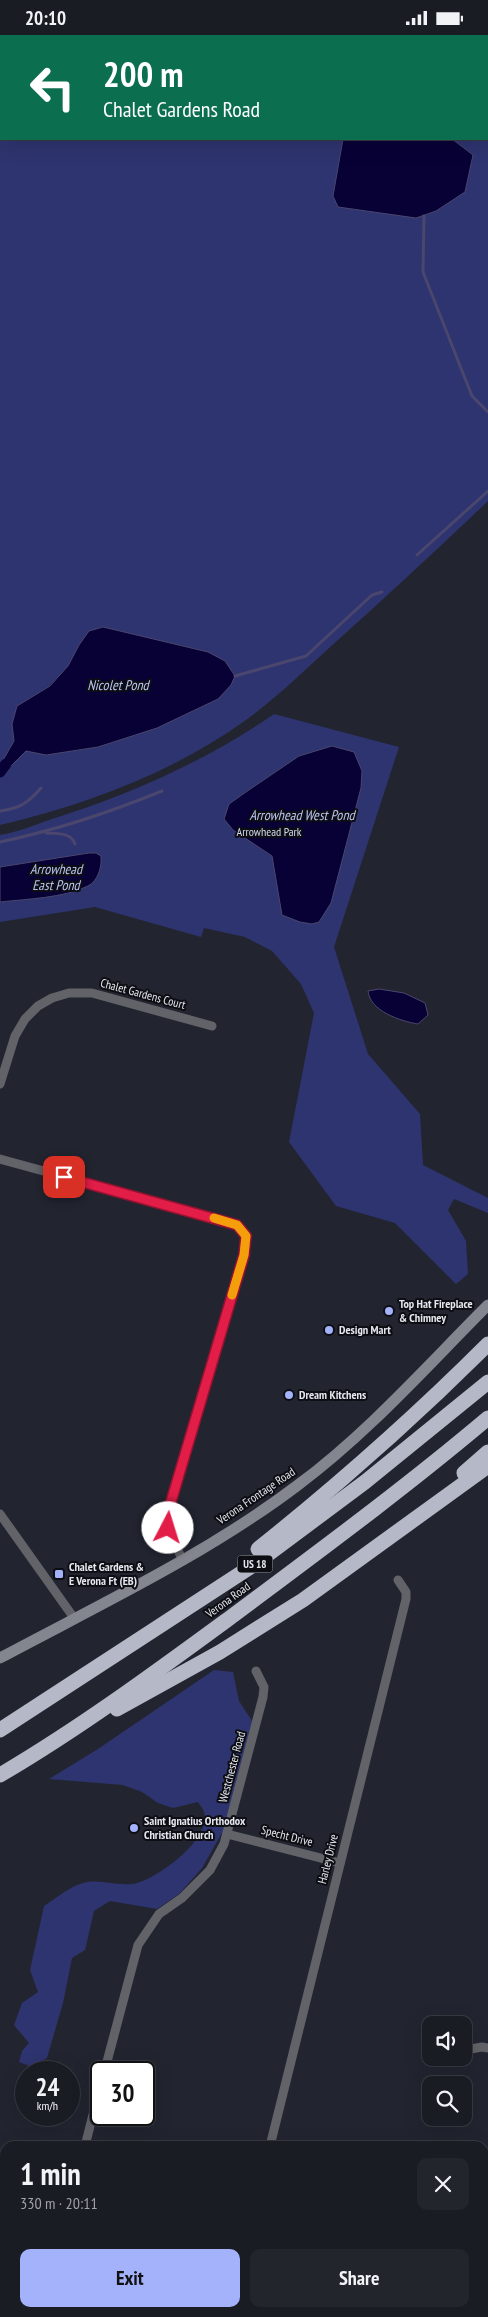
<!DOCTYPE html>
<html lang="en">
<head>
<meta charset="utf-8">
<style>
	body { margin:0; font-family:"PT Sans Narrow",sans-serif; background:#23252c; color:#f1f3f6; height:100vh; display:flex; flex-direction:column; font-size:19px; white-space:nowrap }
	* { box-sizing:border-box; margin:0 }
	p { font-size:16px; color:#9fa1a6 }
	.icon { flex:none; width:28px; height:28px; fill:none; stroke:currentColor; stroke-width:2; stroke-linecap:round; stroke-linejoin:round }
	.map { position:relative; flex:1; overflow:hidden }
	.sheet { position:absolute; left:0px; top:2106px; width:489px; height:176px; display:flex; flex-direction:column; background:#1a1c24; border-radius:15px 15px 0 0; box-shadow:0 5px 20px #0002,0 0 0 1px #383a41 }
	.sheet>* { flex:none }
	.banner { position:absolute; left:0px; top:0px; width:489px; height:105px; box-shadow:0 5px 20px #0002,0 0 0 1px #383a41; background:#0b6e4f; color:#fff; overflow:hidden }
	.controls { position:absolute; left:422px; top:1981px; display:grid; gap:10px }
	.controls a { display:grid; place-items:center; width:50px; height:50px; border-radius:10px; background:#1a1c24; box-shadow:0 5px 20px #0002,0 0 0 1px #383a41; font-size:25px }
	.speed { position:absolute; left:15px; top:2026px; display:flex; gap:10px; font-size:25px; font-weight:700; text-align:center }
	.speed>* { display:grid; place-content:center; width:65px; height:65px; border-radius:50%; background:#1a1c24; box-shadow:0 5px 20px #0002,0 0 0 1px #383a41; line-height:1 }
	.speed small { font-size:12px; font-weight:400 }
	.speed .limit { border:2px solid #111; border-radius:8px; background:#fff; color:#111 }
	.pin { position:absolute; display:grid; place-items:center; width:42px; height:42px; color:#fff; margin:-21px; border-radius:10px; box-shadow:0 2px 8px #0006 }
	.me { position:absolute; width:55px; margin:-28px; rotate:5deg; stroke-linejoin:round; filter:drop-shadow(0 0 4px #0008) }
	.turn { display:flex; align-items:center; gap:18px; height:105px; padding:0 20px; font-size:22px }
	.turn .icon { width:65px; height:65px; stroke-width:2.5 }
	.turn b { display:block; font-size:35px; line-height:42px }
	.round { display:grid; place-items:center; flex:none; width:52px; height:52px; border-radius:10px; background:#23252c }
	.overview { display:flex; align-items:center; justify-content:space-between; height:85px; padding:0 20px }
	h1 { font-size:30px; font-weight:800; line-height:38px }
	.button { display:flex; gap:10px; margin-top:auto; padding:10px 20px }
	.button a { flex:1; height:58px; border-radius:10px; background:#a4b2fc; color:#111; font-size:20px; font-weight:800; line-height:58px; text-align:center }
	.button a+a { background:#23252c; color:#f1f3f6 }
	.status { display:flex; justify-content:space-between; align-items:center; height:35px; padding:0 25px; background:#1a1c24; direction:ltr }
	.status svg { height:14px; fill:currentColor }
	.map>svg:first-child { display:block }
	.green { fill:#2e346f; fill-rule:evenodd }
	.water { fill:#080136; stroke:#4a466e }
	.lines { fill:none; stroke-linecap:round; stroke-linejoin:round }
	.stream { stroke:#4a466e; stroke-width:3 }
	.canal { stroke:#080136; stroke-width:11 }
	.street { stroke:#616369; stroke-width:9 }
	.secondary { stroke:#83858f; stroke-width:11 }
	.highway { stroke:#b5b8c7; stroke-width:15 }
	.route-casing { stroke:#92132f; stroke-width:12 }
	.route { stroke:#e11d48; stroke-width:9 }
	.slow { stroke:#f59e0b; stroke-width:9 }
	.poi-dot { fill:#a4b2fc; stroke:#0d0e13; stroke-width:2 }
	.labels { text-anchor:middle; stroke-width:4; stroke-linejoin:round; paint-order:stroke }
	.shield { fill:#0d0e13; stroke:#a4a6ad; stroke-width:1 }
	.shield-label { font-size:11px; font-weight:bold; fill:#e5e7ef }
	.park-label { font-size:12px; fill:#d4d9ef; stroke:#0d0e13 }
	.street-label { font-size:12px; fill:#e5e7ef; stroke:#0d0e13 }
	.poi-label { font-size:12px; font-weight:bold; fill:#e5e7ef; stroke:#0d0e13; text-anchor:start }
	.water-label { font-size:14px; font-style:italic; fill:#bac3ee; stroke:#0d0e13 }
</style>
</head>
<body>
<div class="status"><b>20:10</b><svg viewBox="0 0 49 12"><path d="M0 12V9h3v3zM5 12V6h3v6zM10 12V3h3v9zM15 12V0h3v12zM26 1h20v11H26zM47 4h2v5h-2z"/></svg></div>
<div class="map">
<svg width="488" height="2282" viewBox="0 0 488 2282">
	<rect width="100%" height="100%" fill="#222530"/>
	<g class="green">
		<path d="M0 0H395L1 1V104H343L333 161 416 183 436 176 465 157 473 120 452 104H488V80V466C439 513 389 559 338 605 308 632 279 661 246 685 174 737 86 770 0 790ZM102 592 208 617 231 650 218 664 157 693 98 712 46 720 26 716 3 727 14 706 27 665C43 656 56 647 67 632 81 614 78 600 102 592Z"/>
		<path d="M274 679 399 712 334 912 368 1019 420 1079 423 1130 488 1163V1178L454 1164 448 1175 466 1206 468 1239 456 1249 395 1188 336 1171 289 1107 314 978 301 949 272 916 245 902 204 893 201 902 95 872 0 887V800C18 797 37 789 55 783 132 759 207 725 274 679Z"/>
		<path d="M214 1635 233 1637 239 1666 252 1686 223 1796 202 1833 179 1859 157 1874 110 1866 94 1876 85 1915 72 1923 63 1968 47 2023 32 2032 19 2027 22 2016 29 2008 14 1990 22 1968 38 1957 30 1935 44 1871C55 1864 68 1853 80 1849 99 1842 118 1853 137 1848 159 1842 212 1804 204 1777 203 1774 200 1770 198 1767L173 1773 158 1768 142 1757 123 1750 49 1744 98 1714Z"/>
	</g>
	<g class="water">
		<path d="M343 104H452L473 120 465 157 436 176 416 183 338 172 333 161Z"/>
		<path d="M103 592 208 617 225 626 235 641 231 650 218 664 157 693 98 712 46 720 26 716 10 732 2 727 14 706 12 689 17 671 50 651 68 631 79 610 89 596Z"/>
		<path d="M332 711 354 717 362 736 361 753 331 868 319 887 312 889 300 887 282 880 272 821 233 795 224 784 229 769 246 757 299 721Z"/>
		<path d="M89 818H96L101 821C102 832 98 846 88 851 64 863 26 864 0 867V832Z"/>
		<path d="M379 954 404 958 425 968 428 980 418 989C400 986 370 976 368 956Z"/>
	</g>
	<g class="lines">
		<g class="stream">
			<path d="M424 181 423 237 472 361 488 377"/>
			<path d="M417 520 488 456"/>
			<path d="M235 641 306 621 372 560 382 557"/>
			<path d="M0 776C20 773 27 769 41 753"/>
			<path d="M46 798C57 799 71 797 75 809"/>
			<path d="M0 807C57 795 108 778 162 756"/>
		</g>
		<path class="canal" d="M0 737 6 729"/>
		<g class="street">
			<path d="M0 1049 15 1001 25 984 38 971 52 963 69 958H92L212 991"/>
			<path d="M0 1124 219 1184 237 1190 247 1201 244 1219 168 1477V1493L182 1524"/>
			<path d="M0 1479 74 1583"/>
			<path d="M227 1799 340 1828"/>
			<path d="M465 2015 482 2012 488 2013"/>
			<path d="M104 2038 138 1910 159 1879 182 1863 210 1835 224 1809 263 1662 264 1652 256 1636"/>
			<path d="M85 2111 101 2048"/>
			<path d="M270 2111 406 1564V1557L398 1545"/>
			<path d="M484 2186 488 2187"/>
			<path d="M227 2282 228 2278"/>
		</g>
		<g class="secondary">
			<path d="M426 0 427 1"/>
			<path d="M0 1623C101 1569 207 1519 298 1450 368 1398 427 1331 488 1270"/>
			<path d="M0 2242 5 2244"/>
			<path d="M0 2265 5 2267"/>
			<path d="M45 2278 62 2282"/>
			<path d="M136 2278 153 2282"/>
		</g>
		<g class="highway">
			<path d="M464 1438 488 1417"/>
			<path d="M258 1514C338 1450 415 1382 488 1309"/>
			<path d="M117 1674 220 1617 303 1565 488 1431"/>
			<path d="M0 1695 255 1529 365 1447 488 1347"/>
			<path d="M0 1740C80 1693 156 1637 231 1582 318 1517 405 1453 488 1383"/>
		</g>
	</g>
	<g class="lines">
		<defs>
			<path id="route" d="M64 1142 237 1190 246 1201 244 1220 168 1477V1493"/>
		</defs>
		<use href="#route" class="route-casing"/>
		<use href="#route" class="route"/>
		<path class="slow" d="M214 1183 237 1190 246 1201 244 1220 232 1260"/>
	</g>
	<g class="poi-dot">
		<circle cx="389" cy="1276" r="5"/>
		<circle cx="329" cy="1295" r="5"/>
		<circle cx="289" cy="1360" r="5"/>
		<rect x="54" y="1534" width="10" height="10" rx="2.5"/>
		<circle cx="134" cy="1793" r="5"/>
	</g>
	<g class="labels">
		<rect class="shield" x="237.5" y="1520.5" width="35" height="17" rx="4"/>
		<g class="shield-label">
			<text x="255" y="1533">US 18</text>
		</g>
		<g class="park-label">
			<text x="269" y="801">Arrowhead Park</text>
		</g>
		<g class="street-label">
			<text transform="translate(143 959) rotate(15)" y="4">Chalet Gardens Court</text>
			<text transform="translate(256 1461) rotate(-34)" y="4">Verona Frontage Road</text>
			<text transform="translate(228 1565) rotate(-36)" y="4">Verona Road</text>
			<text transform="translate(232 1732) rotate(-75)" y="4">Westchester Road</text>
			<text transform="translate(287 1801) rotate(14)" y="4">Specht Drive</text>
			<text transform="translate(328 1824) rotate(-76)" y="4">Harley Drive</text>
		</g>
		<g class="poi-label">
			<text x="399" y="1273">Top Hat Fireplace<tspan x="399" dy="14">&amp; Chimney</tspan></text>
			<text x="339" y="1299">Design Mart</text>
			<text x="299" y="1364">Dream Kitchens</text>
			<text x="69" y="1536">Chalet Gardens &amp;<tspan x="69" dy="14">E Verona Ft (EB)</tspan></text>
			<text x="144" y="1790">Saint Ignatius Orthodox<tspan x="144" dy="14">Christian Church</tspan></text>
		</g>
		<g class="water-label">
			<text x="118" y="655">Nicolet Pond</text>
			<text x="302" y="785">Arrowhead West Pond</text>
			<text x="56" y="839">Arrowhead<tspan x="56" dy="16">East Pond</tspan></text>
		</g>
	</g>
</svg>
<div class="controls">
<a><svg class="icon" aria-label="sound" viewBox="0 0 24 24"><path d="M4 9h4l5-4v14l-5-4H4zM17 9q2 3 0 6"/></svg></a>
<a><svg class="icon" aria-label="search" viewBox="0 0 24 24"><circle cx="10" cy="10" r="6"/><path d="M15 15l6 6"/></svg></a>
</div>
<div class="speed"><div>24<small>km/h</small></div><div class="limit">30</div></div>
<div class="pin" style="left:64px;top:1142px;background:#d93025"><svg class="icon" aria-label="arrive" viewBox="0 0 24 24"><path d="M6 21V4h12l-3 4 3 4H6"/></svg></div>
<svg class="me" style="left:168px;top:1493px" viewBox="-20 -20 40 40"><circle r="19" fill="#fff"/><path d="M0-13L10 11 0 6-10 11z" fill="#e11d48"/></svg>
<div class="banner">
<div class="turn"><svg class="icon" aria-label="left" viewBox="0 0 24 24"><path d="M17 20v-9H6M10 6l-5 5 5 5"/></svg><div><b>200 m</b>Chalet Gardens Road</div></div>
</div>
<section class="sheet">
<div class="overview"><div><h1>1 min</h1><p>330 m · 20:11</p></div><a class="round"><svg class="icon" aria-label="close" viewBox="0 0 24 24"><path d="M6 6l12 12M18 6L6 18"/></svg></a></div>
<div class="button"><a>Exit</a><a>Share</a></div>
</section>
</div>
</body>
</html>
